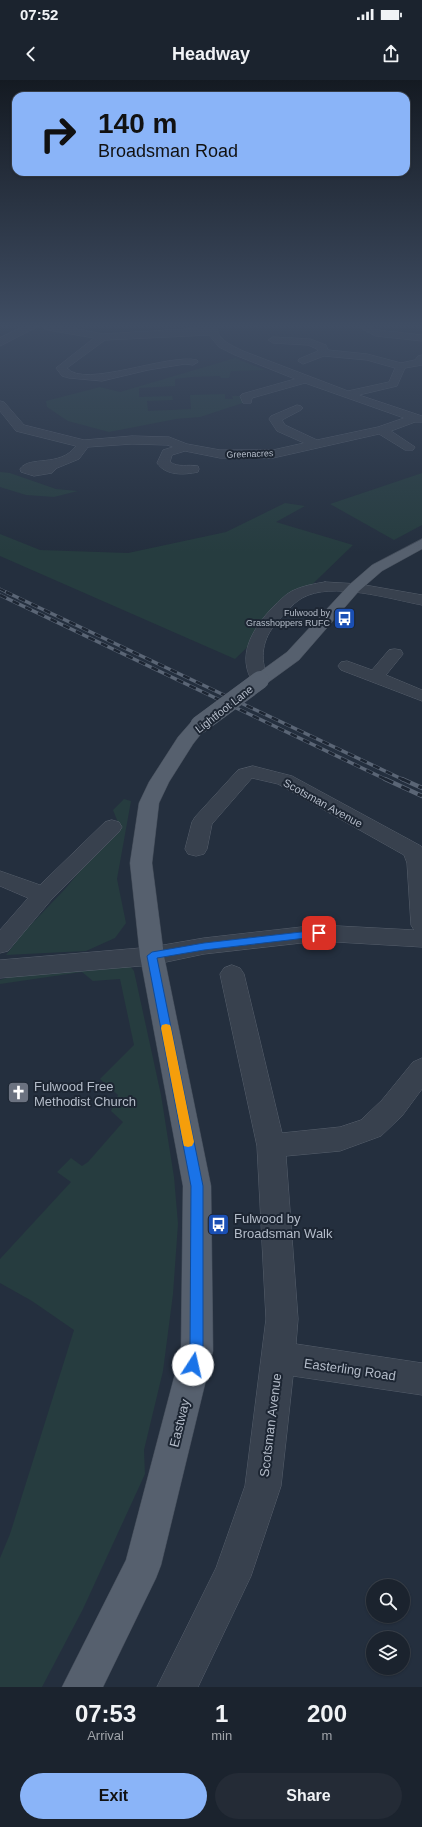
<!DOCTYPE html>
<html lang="en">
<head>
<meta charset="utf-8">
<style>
	body { margin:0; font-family:Helvetica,sans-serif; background:#242b36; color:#f1f3f6; height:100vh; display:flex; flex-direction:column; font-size:15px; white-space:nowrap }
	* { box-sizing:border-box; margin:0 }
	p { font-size:13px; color:#a0a4aa }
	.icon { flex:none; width:22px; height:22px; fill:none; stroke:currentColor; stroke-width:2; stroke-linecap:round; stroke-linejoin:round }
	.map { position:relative; height:1607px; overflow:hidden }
	.side { display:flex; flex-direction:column; background:#1b232e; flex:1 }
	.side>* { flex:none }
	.guide { position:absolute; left:12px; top:12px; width:398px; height:84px; border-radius:12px; box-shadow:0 1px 3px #0004,0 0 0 1px #39404a; background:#8ab4f8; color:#111; overflow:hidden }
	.fabs { position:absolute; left:366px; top:1499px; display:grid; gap:8px }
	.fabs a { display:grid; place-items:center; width:44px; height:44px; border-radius:50%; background:#1b232e; box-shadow:0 1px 3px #0004,0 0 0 1px #39404a; font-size:20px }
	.pin { position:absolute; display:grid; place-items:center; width:34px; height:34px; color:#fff; margin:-17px; border-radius:8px; box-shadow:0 2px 6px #0006 }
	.me { position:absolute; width:44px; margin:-22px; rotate:10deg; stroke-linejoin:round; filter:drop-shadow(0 0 3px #0008) }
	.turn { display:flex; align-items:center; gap:14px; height:84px; padding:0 20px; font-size:18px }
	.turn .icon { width:52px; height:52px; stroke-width:2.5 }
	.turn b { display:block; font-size:28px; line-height:34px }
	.eta { display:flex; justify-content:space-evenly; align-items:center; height:68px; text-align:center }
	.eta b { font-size:24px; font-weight:800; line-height:28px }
	.cta { display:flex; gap:8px; margin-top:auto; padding:8px 20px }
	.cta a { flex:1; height:46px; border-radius:24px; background:#8ab4f8; color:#111; font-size:16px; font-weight:800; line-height:46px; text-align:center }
	.cta a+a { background:#242b36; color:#f1f3f6 }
	.status { display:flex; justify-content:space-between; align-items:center; height:28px; padding:0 20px; background:#1b232e; direction:ltr }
	.status svg { height:11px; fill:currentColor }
	header { display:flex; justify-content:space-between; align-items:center; height:52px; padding:0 20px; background:#1b232e; font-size:18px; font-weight:800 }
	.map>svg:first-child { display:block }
	.green { fill:#263c3f }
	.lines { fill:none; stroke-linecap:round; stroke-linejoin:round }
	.minor-casing { stroke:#565f6c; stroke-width:1 }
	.major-casing { stroke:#414a57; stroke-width:1 }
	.minor { fill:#38414e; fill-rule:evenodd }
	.major { fill:#56606e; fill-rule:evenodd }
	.rail-far2-casing { stroke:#5a6575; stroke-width:3 }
	.rail-far1-casing { stroke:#5a6575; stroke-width:3.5 }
	.rail-casing { stroke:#5a6575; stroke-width:4.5 }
	.rail-far2 { stroke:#1d2633; stroke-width:2; stroke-dasharray:5.5; stroke-linecap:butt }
	.rail-far1 { stroke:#1d2633; stroke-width:2.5; stroke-dasharray:7; stroke-linecap:butt }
	.rail { stroke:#1d2633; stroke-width:3; stroke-dasharray:9; stroke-linecap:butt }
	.major-bridge-casing { stroke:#414a57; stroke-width:18; stroke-linecap:butt }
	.major-bridge { stroke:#56606e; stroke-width:18 }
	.route { fill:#1a73e8; stroke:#114b97 }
	.slow { fill:#f59e0b }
	.labels { text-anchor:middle; stroke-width:4; stroke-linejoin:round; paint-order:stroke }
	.far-street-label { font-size:9px; fill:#b4bcc9; stroke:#1d2633 }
	.far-poi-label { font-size:9px; fill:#b4bcc9; stroke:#1d2633; text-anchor:end }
	.street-label { font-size:11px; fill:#b4bcc9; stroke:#1d2633 }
	.near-poi-label { font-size:13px; fill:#b4bcc9; stroke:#1d2633; text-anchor:start }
	.near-street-label { font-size:13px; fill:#b4bcc9; stroke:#1d2633 }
</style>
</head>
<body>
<div class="status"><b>07:52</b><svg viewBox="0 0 49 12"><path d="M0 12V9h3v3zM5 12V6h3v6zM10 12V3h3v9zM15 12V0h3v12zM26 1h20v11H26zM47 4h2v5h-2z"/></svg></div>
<header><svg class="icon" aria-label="back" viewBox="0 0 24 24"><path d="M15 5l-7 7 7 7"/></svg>Headway<svg class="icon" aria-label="share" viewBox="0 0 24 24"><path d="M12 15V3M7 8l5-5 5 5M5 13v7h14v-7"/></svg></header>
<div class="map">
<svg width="422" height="1607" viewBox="0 0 422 1607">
	<rect width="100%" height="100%" fill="#242f3e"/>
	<g class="green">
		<path d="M235 278 265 290 231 291 229 298H221L220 296 192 297 175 299V306L139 308V317L172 316 173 320 147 321 148 331 191 329 190 315 225 314V319H233L232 316H239L249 321 200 337 176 339 109 352 68 341 47 327 46 321 100 307 120 312Z"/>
		<path d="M0 392 10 393 56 409 78 411 54 417 26 415 0 407Z"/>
		<path d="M422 393V445L394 460 330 424Z"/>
		<path d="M285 423 305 426 276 442 353 465 235 579 0 476V454L40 470 128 473 226 452Z"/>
		<path d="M124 719 131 721 117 799 126 843 115 858 86 871 6 875 24 852 65 809 119 745 113 730Z"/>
		<path d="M130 886 134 891 161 1015 174 1097 178 1144 173 1214 163 1291 144 1370 145 1394 83 1529 42 1607H0V1478L10 1454 74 1250 32 1221 0 1203V1179L71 1102 57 1092 71 1078 82 1086 88 1082 123 1042 111 1031 118 1015 100 999 134 965 120 899 93 901 82 892 0 904V900L23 893Z"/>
	</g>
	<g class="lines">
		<defs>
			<g id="minor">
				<path d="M22 247H37L0 266V258Z"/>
				<path d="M43 247H67L103 254 217 247C217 260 233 266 243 271L348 311 389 302 395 288 367 280 324 276 303 284 298 281 299 279 318 271 317 269 308 265 273 263 268 260 273 257 310 259 326 265 328 270 367 274 401 283 415 280 418 276 422 275V285L405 288 397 306 359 315 422 336V342H415L391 351 415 367 413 370H405L379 354 273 378H220L185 371 172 375 170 382C179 388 187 384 198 386L199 389 198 392C184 395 166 396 157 383L163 370 173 367 167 365 132 364 88 367 79 379 57 388 52 393 34 396 21 392 20 389C29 375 60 388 76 366L16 351 0 331V321L4 322 24 345 84 360 132 356 169 357 187 364 220 370H273L304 363 277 351 269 339 271 336 297 325 301 326 303 328 301 330 282 340 285 345 317 360 378 347 404 338 305 303 252 318 251 323H243L240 316 242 314 295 299 235 275 219 267 209 255 105 260 67 288C84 309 168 273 197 280L198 282 193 285 185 284 148 290 102 301 69 298 62 296 56 288 94 258 48 250Z"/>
				<path d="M359 247H373L378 250 422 255V261L376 256Z"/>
				<path d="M325 502 359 504 422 515V525C390 519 332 501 302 518 292 524 282 536 274 546 261 562 260 582 269 600L266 604 260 605 254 604C235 576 253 548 273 527 279 522 284 515 292 511 302 506 313 504 325 502Z"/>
				<path d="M395 569 401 570 403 574 386 595 422 610V621L341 590 338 586 341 582 347 581 372 590 389 570Z"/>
				<path d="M253 686 292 696 421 766 422 768V867L319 861 204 874 152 885 0 898V880L152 867 204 858 319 845 414 850 411 845 407 783 404 775 278 704 252 698 212 744 207 769 204 774 196 776 188 774 185 769 192 742 195 737 238 690Z"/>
				<path d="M112 740 119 742 122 747 119 752 51 820 8 871 0 873V850L28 818 0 806V791L40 805 105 742Z"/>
				<path d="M232 885 240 888 244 894 282 1053 340 1047 361 1040 382 1020 413 982 422 978V1009L402 1036 381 1056 340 1071 286 1076 298 1239 296 1264 422 1283V1315L293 1296 281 1406 251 1496 198 1607H157L216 1488 245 1406 266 1239 257 1066 220 894 224 888Z"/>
			</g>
			<g id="major">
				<path d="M422 459V469L382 491 359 511 299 580 266 604 260 605 254 604 251 600 254 596 287 572 349 505 372 485Z"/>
				<path d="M199 639 206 641 208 645 193 664 169 702 159 723 152 783 164 876 211 1106 213 1271 161 1485 156 1498 103 1607H62L126 1480 181 1271 183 1106 140 876 130 783 139 723 149 702 178 657 192 641Z"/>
			</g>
		</defs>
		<use href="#minor" class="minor-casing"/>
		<use href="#major" class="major-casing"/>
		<use href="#minor" class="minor"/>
		<use href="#major" class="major"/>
		<defs>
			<path id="rail-far2" d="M0 509 8 513"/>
			<g id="rail-far1">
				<path d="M6 512 404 700"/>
				<path d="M0 515 387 700"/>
			</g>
			<g id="rail">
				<path d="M385 699 422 716"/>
				<path d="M402 699 422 708"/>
			</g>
		</defs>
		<use href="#rail-far2" class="rail-far2-casing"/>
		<use href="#rail-far1" class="rail-far1-casing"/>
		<use href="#rail" class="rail-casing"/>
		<use href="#rail-far2" class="rail-far2"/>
		<use href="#rail-far1" class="rail-far1"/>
		<use href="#rail" class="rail"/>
		<defs>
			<path id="major-bridge" d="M199 645 260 600"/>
		</defs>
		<use href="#major-bridge" class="major-bridge-casing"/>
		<use href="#major-bridge" class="major-bridge"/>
	</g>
	<linearGradient id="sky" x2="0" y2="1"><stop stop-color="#141a22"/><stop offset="0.52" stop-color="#3f4d63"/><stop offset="1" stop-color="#3f4d63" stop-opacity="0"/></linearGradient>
	<rect width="422" height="472" fill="url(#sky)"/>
	<path class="route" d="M319 850 324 853 323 856 204 870 157 878 203 1106V1271L198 1290 193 1292 188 1290 186 1285 190 1271 191 1106 147 876 152 872 204 863Z"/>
	<path class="slow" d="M166 944 170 945 171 948 194 1062 192 1066 188 1067 184 1066 183 1062 161 948 162 945Z"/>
	<defs>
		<symbol id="bus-square" viewBox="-11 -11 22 22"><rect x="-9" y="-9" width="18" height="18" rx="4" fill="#1a4fb4" stroke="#1d2633"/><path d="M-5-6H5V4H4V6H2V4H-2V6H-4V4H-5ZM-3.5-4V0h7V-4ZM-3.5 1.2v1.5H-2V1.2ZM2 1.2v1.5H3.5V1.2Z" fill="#fff"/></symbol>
		<symbol id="church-square" viewBox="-11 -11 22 22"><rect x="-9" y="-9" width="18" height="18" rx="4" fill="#6b7280" stroke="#1d2633"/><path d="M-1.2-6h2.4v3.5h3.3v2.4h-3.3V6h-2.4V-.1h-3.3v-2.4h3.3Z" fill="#fff"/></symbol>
	</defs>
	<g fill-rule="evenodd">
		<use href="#bus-square" x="332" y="526" width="25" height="25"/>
		<use href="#church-square" x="6" y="1000" width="25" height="25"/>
		<use href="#bus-square" x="206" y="1132" width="25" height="25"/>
	</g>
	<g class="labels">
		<g class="far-street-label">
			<text transform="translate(250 374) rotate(-2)" y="3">Greenacres</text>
		</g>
		<g class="far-poi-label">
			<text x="330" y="536">Fulwood by<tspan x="330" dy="10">Grasshoppers RUFC</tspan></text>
		</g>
		<g class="street-label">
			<text transform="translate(224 629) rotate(-38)" y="4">Lightfoot Lane</text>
			<text transform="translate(323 723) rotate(29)" y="4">Scotsman Avenue</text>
		</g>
		<g class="near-poi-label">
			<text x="34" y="1011">Fulwood Free<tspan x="34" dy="15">Methodist Church</tspan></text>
			<text x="234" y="1143">Fulwood by<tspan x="234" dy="15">Broadsman Walk</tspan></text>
		</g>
		<g class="near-street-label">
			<text transform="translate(350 1289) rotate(8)" y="5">Easterling Road</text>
			<text transform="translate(179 1343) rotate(-76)" y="5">Eastway</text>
			<text transform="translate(270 1345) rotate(-83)" y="5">Scotsman Avenue</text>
		</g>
	</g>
</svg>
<div class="fabs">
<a><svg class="icon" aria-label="search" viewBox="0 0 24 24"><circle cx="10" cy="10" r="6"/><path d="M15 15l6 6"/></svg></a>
<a><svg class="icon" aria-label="layers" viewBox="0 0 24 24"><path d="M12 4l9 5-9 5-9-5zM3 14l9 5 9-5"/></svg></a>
</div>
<div class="pin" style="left:319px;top:853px;background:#d93025"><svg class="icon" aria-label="arrive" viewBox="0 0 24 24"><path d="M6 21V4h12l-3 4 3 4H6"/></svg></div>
<svg class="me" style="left:193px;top:1285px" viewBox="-20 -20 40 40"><circle r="19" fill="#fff"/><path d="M0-13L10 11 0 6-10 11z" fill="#1a73e8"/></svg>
<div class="guide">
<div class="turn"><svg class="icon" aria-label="right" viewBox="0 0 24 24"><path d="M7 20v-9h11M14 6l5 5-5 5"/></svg><div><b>140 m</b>Broadsman Road</div></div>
</div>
</div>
<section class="side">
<div class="eta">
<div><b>07:53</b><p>Arrival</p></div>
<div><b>1</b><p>min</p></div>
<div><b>200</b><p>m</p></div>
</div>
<div class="cta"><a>Exit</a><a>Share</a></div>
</section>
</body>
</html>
